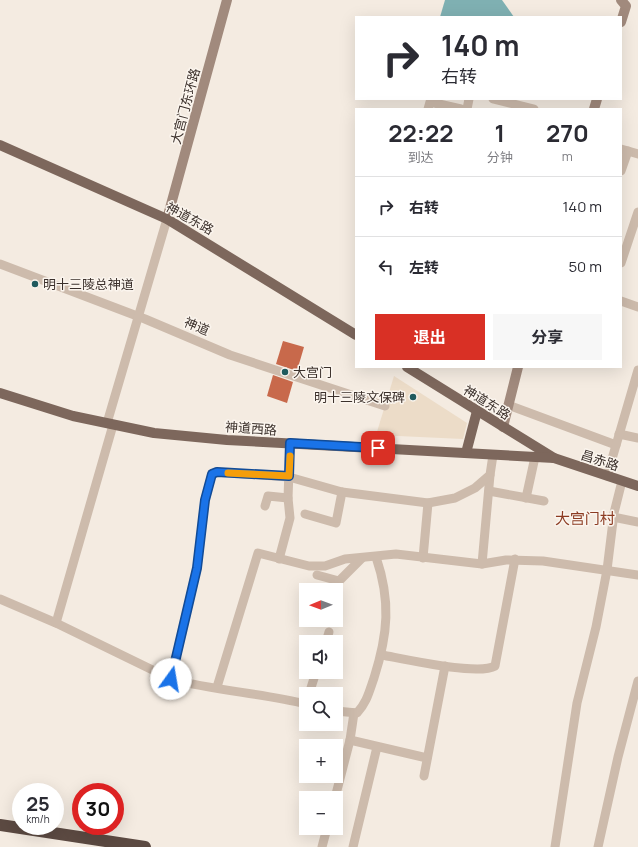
<!DOCTYPE html>
<html lang="zh">
<head>
<meta charset="utf-8">
<style>
	body { margin:0; font-family:Manrope,"Noto Sans SC",sans-serif; background:#f7f7f7; color:#2b2b33; height:100vh; display:flex; flex-direction:column; font-size:15px; white-space:nowrap }
	* { box-sizing:border-box; margin:0 }
	p { font-size:13px; color:#7c7c81 }
	.icon { flex:none; width:22px; height:22px; fill:none; stroke:currentColor; stroke-width:2; stroke-linecap:round; stroke-linejoin:round }
	.map { position:relative; flex:1; overflow:hidden }
	.sheet { position:absolute; left:355px; top:108px; width:267px; height:260px; display:flex; flex-direction:column; background:#fff; border-radius:0px; box-shadow:0 4px 16px #0002 }
	.sheet>* { flex:none }
	.top-card { position:absolute; left:355px; top:16px; width:267px; height:84px; border-radius:0px; box-shadow:0 4px 16px #0002; background:#fff; color:#2b2b33; overflow:hidden }
	.needle { width:26px; rotate:269deg }
	.fabs { position:absolute; left:299px; top:583px; display:grid; gap:8px }
	.fabs a { display:grid; place-items:center; width:44px; height:44px; border-radius:0px; background:#fff; box-shadow:0 4px 16px #0002; font-size:20px }
	.speed { position:absolute; left:12px; top:783px; display:flex; gap:8px; font-size:20px; font-weight:700; text-align:center }
	.speed>* { display:grid; place-content:center; width:52px; height:52px; border-radius:50%; background:#fff; box-shadow:0 4px 16px #0002; line-height:1 }
	.speed small { font-size:10px; font-weight:400 }
	.speed .limit { border:6px solid #d22; background:#fff; color:#111 }
	.pin { position:absolute; display:grid; place-items:center; width:34px; height:34px; color:#fff; margin:-17px; border-radius:8px; box-shadow:0 2px 6px #0006 }
	.me { position:absolute; width:44px; margin:-22px; rotate:13deg; stroke-linejoin:round; filter:drop-shadow(0 0 3px #0008) }
	.turn { display:flex; align-items:center; gap:14px; height:84px; padding:0 20px; font-size:18px }
	.turn .icon { width:52px; height:52px; stroke-width:2.5 }
	.turn b { display:block; font-size:28px; line-height:34px }
	.eta { display:flex; justify-content:space-evenly; align-items:center; height:68px; text-align:center }
	.eta b { font-size:24px; font-weight:700; line-height:28px }
	.cta { display:flex; gap:8px; margin-top:auto; padding:8px 20px }
	.cta a { flex:1; height:46px; border-radius:0px; background:#d93025; color:#fff; font-size:16px; font-weight:700; line-height:46px; text-align:center }
	.cta a+a { background:#f7f7f7; color:#2b2b33 }
	ul { padding:0; list-style:none }
	li { display:flex; align-items:center; gap:12px; height:60px; padding:0 20px; border-top:1px solid #e1e1e2 }
	li div { flex:1 }
	li b { display:block; font-size:15px }
	li em { font-style:normal }
	.map>svg:first-child { display:block }
	.plaza { fill:#ecdcc8 }
	.water { fill:#7fb0b2 }
	.building { fill:#c8694b }
	.lines { fill:none; stroke-linecap:round; stroke-linejoin:round }
	.street { stroke:#cdbbac; stroke-width:9 }
	.secondary { stroke:#a18a7d; stroke-width:10 }
	.primary { stroke:#7d675c; stroke-width:10 }
	.highway { stroke:#5c4a42; stroke-width:12 }
	.route-casing { stroke:#114b97; stroke-width:10 }
	.route { stroke:#1a73e8; stroke-width:7 }
	.slow { stroke:#f59e0b; stroke-width:7 }
	.poi-dot { fill:#1f5a5e; stroke:#fbf5ee; stroke-width:1.5 }
	.labels { text-anchor:middle; stroke-width:3; stroke-linejoin:round; paint-order:stroke }
	.street-label { font-size:13px; fill:#3b302b; stroke:#fbf5ee }
	.poi-label { font-size:13px; fill:#3b302b; stroke:#fbf5ee; text-anchor:start }
	.quarter-label { font-size:15px; fill:#8c3b22; stroke:#fbf5ee }
</style>
</head>
<body>
<div class="map">
<svg width="638" height="847" viewBox="0 0 638 847">
	<rect width="100%" height="100%" fill="#f4ebe1"/>
	<path class="plaza" d="M394 376 467 423 463 439 376 435Z"/>
	<path class="water" d="M445 0H502L514 17H440Z"/>
	<g class="building">
		<path d="M283 341 304 347 297 371 276 364Z"/>
		<path d="M273 375 293 382 287 403 267 396Z"/>
	</g>
	<g class="lines">
		<g class="street">
			<path d="M493 99 534 109"/>
			<path d="M428 109 430 102 461 109"/>
			<path d="M467 109 469 99"/>
			<path d="M621 149 638 154"/>
			<path d="M621 171 628 151"/>
			<path d="M621 263 638 212"/>
			<path d="M0 264 145 319 230 355 385 406"/>
			<path d="M621 301 638 307"/>
			<path d="M508 405 616 445"/>
			<path d="M107 423 167 219"/>
			<path d="M619 434 638 438"/>
			<path d="M607 476 638 370"/>
			<path d="M489 491 544 501"/>
			<path d="M526 498 535 457"/>
			<path d="M265 506 268 496 288 498 290 443"/>
			<path d="M305 514 336 523 342 492"/>
			<path d="M613 517 638 522"/>
			<path d="M423 558 428 503"/>
			<path d="M279 559 290 518 288 498"/>
			<path d="M482 564 490 475"/>
			<path d="M317 575 339 581 362 558"/>
			<path d="M0 599 56 623 171 679"/>
			<path d="M56 623 113 425"/>
			<path d="M326 642 329 632"/>
			<path d="M382 655C404 659 478 676 495 666L515 559"/>
			<path d="M217 687 258 553 309 566H325L345 559 396 554 482 564 506 560 543 561 638 575"/>
			<path d="M309 694 316 672"/>
			<path d="M306 704C262 693 215 691 171 679L197 568 205 500 212 474 217 472 289 477 342 492 428 503 455 498 475 488 490 475 493 455"/>
			<path d="M336 711 357 713C367 702 369 692 374 678 388 634 391 601 376 557"/>
			<path d="M354 713 350 740 427 758"/>
			<path d="M424 776 445 666"/>
			<path d="M335 798 350 740"/>
			<path d="M322 847 327 828"/>
			<path d="M353 847 377 747"/>
			<path d="M555 847 577 703 596 627 607 570 614 513 622 481"/>
			<path d="M598 847 618 757 638 681"/>
		</g>
		<g class="secondary">
			<path d="M621 0 626 6 621 22"/>
			<path d="M594 109 597 99"/>
			<path d="M167 219 227 0"/>
			<path d="M503 427 518 367"/>
		</g>
		<g class="primary">
			<path d="M0 145 167 219 356 335"/>
			<path d="M407 367 554 458 638 486"/>
			<path d="M0 393 73 416 154 433 227 440 554 458"/>
			<path d="M466 453 477 411"/>
		</g>
		<path class="highway" d="M0 825 145 847"/>
	</g>
	<g class="lines">
		<defs>
			<path id="route" d="M171 679 197 568 205 500 212 474 217 472 289 476 290 443 378 448"/>
		</defs>
		<use href="#route" class="route-casing"/>
		<use href="#route" class="route"/>
		<path class="slow" d="M228 473 289 476 290 456"/>
	</g>
	<g class="poi-dot">
		<circle cx="35" cy="284" r="4"/>
		<circle cx="285" cy="372" r="4"/>
		<circle cx="413" cy="397" r="4"/>
	</g>
	<g class="labels">
		<g class="street-label">
			<text transform="translate(185 106) rotate(-75)" y="5">大宫门东环路</text>
			<text transform="translate(190 218) rotate(29)" y="5">神道东路</text>
			<text transform="translate(197 326) rotate(23)" y="5">神道</text>
			<text transform="translate(487 402) rotate(32)" y="5">神道东路</text>
			<text transform="translate(251 428) rotate(4)" y="5">神道西路</text>
			<text transform="translate(600 460) rotate(18)" y="5">昌赤路</text>
		</g>
		<g class="poi-label">
			<text x="43" y="289">明十三陵总神道</text>
			<text x="293" y="377">大宫门</text>
			<text x="405" y="402" text-anchor="end">明十三陵文保碑</text>
		</g>
		<g class="quarter-label">
			<text x="585" y="524">大宫门村</text>
		</g>
	</g>
</svg>
<div class="fabs">
<a><svg class="needle" viewBox="-14 -14 28 28"><path d="M0-13l5 13h-10z" fill="#e53935"/><path d="M0 13l5-13h-10z" fill="#7c7c81"/></svg></a>
<a><svg class="icon" aria-label="sound" viewBox="0 0 24 24"><path d="M4 9h4l5-4v14l-5-4H4zM17 9q2 3 0 6"/></svg></a>
<a><svg class="icon" aria-label="search" viewBox="0 0 24 24"><circle cx="10" cy="10" r="6"/><path d="M15 15l6 6"/></svg></a>
<a>+</a>
<a>−</a>
</div>
<div class="speed"><div>25<small>km/h</small></div><div class="limit">30</div></div>
<div class="pin" style="left:378px;top:448px;background:#d93025"><svg class="icon" aria-label="arrive" viewBox="0 0 24 24"><path d="M6 21V4h12l-3 4 3 4H6"/></svg></div>
<svg class="me" style="left:171px;top:679px" viewBox="-20 -20 40 40"><circle r="19" fill="#fff"/><path d="M0-13L10 11 0 6-10 11z" fill="#1a73e8"/></svg>
<div class="top-card">
<div class="turn"><svg class="icon" aria-label="right" viewBox="0 0 24 24"><path d="M7 20v-9h11M14 6l5 5-5 5"/></svg><div><b>140 m</b>右转</div></div>
</div>
<section class="sheet">
<div class="eta">
<div><b>22:22</b><p>到达</p></div>
<div><b>1</b><p>分钟</p></div>
<div><b>270</b><p>m</p></div>
</div>
<ul>
<li><svg class="icon" aria-label="right" viewBox="0 0 24 24"><path d="M7 20v-9h11M14 6l5 5-5 5"/></svg><div><b>右转</b></div><em>140 m</em></li>
<li><svg class="icon" aria-label="left" viewBox="0 0 24 24"><path d="M17 20v-9H6M10 6l-5 5 5 5"/></svg><div><b>左转</b></div><em>50 m</em></li>
</ul>
<div class="cta"><a>退出</a><a>分享</a></div>
</section>
</div>
</body>
</html>
